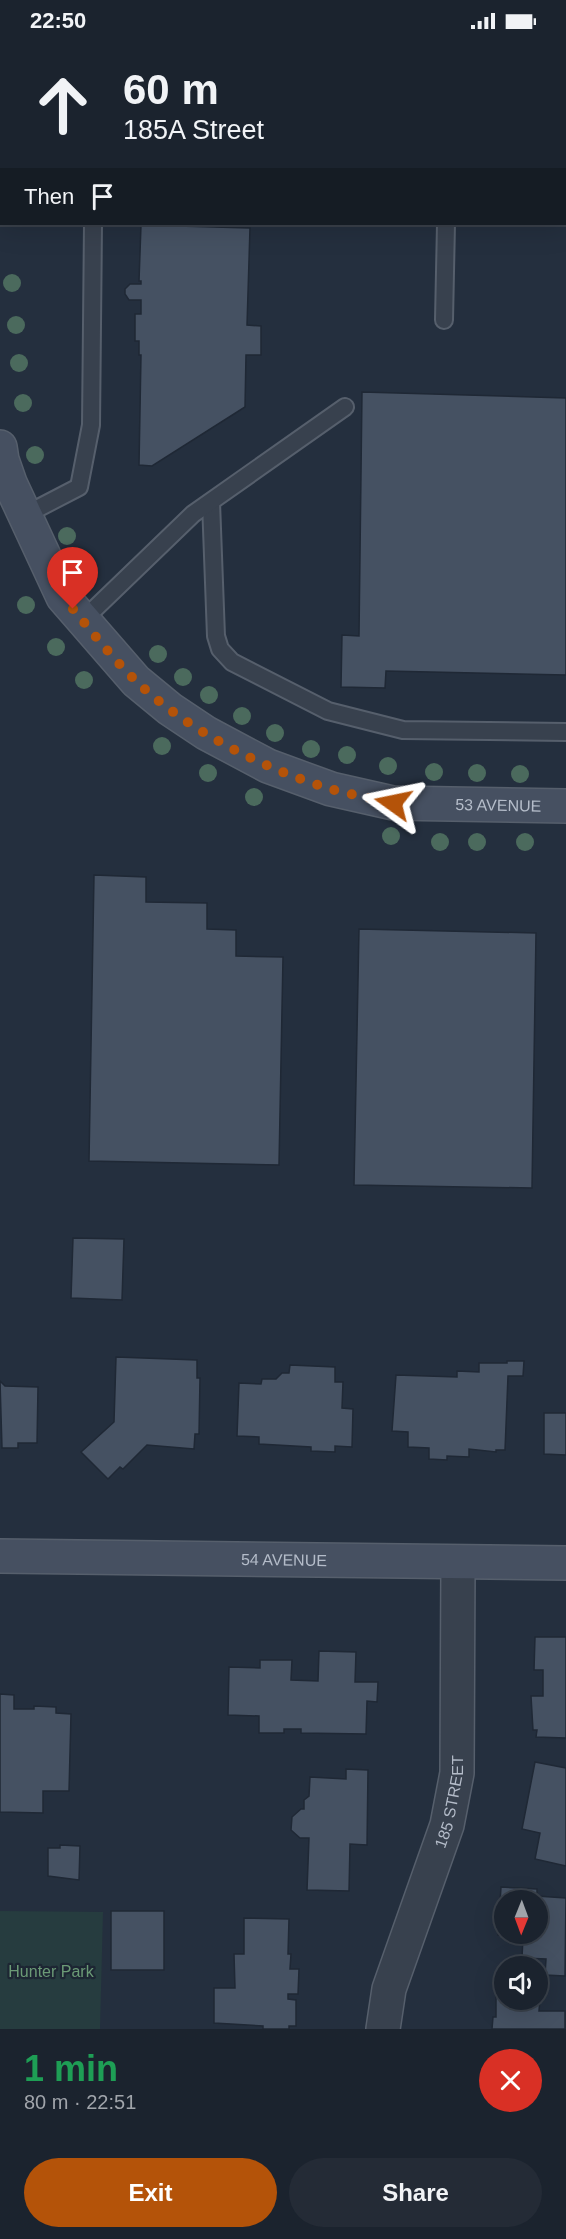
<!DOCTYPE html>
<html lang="en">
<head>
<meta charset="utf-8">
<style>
	body { margin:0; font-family:Helvetica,sans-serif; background:#242b36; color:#f1f3f6; height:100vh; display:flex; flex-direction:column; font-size:22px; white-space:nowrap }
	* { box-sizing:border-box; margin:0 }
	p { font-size:20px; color:#a0a4aa }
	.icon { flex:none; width:33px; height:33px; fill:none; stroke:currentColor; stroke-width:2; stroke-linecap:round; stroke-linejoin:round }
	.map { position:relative; height:1987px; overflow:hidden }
	.details { display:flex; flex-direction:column; background:#1b232e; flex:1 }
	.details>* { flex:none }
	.guide { position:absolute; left:0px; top:0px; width:567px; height:183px; box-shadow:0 6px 24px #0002,0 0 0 2px #39404a; background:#1b232e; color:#f1f3f6; overflow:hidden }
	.needle { width:39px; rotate:181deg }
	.buttons { position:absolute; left:494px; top:1848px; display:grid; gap:12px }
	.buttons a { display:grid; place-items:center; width:54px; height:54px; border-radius:50%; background:#1b232e; box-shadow:0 6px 24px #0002,0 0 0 2px #39404a; font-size:30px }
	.pin { position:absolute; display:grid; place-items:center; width:51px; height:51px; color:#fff; margin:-62px -26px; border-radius:50% 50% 50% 0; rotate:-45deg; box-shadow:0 0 6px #0007 }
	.pin .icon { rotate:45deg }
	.me { position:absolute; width:66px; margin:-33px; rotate:282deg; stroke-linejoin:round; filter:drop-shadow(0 0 4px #0008) }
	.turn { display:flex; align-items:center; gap:21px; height:126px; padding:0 24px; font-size:27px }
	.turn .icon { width:78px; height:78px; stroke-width:2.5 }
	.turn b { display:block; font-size:42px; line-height:51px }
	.then { display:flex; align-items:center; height:57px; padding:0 24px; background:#0003; gap:12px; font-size:22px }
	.round { display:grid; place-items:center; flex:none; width:63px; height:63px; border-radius:32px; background:#242b36 }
	.head { display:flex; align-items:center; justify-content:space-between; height:102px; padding:0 24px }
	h1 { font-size:36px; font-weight:700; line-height:45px; color:#1e9e55 }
	.action { display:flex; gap:12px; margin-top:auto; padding:12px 24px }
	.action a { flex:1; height:69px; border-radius:36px; background:#b45309; color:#fff; font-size:24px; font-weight:700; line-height:69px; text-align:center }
	.action a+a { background:#242b36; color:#f1f3f6 }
	.status { display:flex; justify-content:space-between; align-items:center; height:42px; padding:0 30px; background:#1b232e; direction:ltr }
	.status svg { height:16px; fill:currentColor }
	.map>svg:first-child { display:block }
	.green { fill:#263c3f }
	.building { fill:#455162; stroke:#1f2835; stroke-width:1.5; fill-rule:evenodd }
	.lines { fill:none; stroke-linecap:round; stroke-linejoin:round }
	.lane-casing { stroke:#565f6c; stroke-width:20 }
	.street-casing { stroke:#565f6c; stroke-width:36 }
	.secondary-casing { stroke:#565f6c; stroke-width:36 }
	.lane { stroke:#38414e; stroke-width:16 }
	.street { stroke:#38414e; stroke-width:33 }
	.secondary { stroke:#465061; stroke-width:33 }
	.tree { fill:#4b6a5d }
	.route { stroke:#b45309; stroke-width:10; stroke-dasharray:0 18 }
	.labels { text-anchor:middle; stroke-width:4.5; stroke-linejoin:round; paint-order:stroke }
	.street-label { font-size:16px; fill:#b4bcc9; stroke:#1d2633 }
	.park-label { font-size:16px; fill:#6b9a76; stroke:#1d2633 }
</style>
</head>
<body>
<div class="status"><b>22:50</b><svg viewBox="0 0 49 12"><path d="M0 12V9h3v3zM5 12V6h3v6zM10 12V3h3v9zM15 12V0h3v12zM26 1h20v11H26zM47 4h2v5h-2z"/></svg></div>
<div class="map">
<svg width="566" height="1987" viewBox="0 0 566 1987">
	<rect width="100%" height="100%" fill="#242f3e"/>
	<path class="green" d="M0 1869 103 1870 100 1987H0Z"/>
	<g class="building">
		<path d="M141 183 250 186 247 283 261 284V313H246L245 365 152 424 139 423 141 313H139V299H135V272H141V258H129L125 252V247L130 242H141V239H139Z"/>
		<path d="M362 350 566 356V633L386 629 385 646 341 645 342 593 359 594Z"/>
		<path d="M94 833 146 835V860L207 861V887L236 888V914L283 915 279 1123 89 1119Z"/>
		<path d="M359 887 536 891 532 1146 354 1143Z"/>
		<path d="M73 1196 124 1197 122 1258 71 1256Z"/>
		<path d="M116 1315 197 1318V1336H200L199 1392H195L194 1407 147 1403 123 1427 120 1425 108 1437 81 1410 114 1380Z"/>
		<path d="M507 1319H524L523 1334H508L505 1408H496V1410L469 1407V1415L447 1414V1418L429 1417V1406L408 1405V1390L392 1389 396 1333 457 1335V1329L479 1330V1321H507Z"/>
		<path d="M290 1323 335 1325V1340H343L342 1366 353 1367 352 1405 335 1404V1410L311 1409V1405L259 1402V1395L237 1394 239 1341 261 1342 262 1337H276L282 1331H289Z"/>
		<path d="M0 1339 5 1344 38 1345 37 1401H18V1406H2Z"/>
		<path d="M544 1371H566V1413L544 1412Z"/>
		<path d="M535 1595H566V1696L536 1695 537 1688H533L531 1654H543V1628H534Z"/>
		<path d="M319 1609 356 1610 355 1640H378L377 1660 367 1659 366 1692 301 1691V1687H284V1691H259V1674L228 1673 229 1625 260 1626V1618H292L291 1638 318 1639Z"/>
		<path d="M0 1652 14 1653V1667H34V1664L56 1665V1671L71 1672 69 1749H43V1771L0 1770Z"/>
		<path d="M535 1720 566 1726V1824L535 1817 540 1791 522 1787Z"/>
		<path d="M346 1727 368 1728 367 1803 350 1802 349 1849 307 1848 309 1796H300L291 1788 292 1775 301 1767H304V1758L309 1754 310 1735 346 1737Z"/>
		<path d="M60 1803 80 1804 79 1838 48 1834V1806H60Z"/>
		<path d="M501 1845 537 1847V1854L566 1856 565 1934 545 1933 546 1917 522 1916 523 1895 498 1893ZM504 1858H537V1892H504Z"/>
		<rect x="111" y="1869" width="53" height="59"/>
		<path d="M244 1876 289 1877 288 1912H291L290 1927H299L298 1952H288V1957L296 1958V1984H289V1987H263V1984L214 1981V1946H235L234 1912H244Z"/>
		<path d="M496 1955H504V1958H537V1955L540 1956 539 1969H565V1987H492L493 1975H496Z"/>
	</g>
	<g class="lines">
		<defs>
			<g id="lane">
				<path d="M0 48H2"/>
				<path d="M566 140V147"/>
				<path d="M444 278 446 182"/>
				<path d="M211 460 216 594 220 607 232 620 328 669 403 688 566 690"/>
				<path d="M25 473 79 445 91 383 93 182"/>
				<path d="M82 579 193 472 345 365"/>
			</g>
			<g id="street">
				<path id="s1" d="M383 1987 389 1947 447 1783 457 1731 458 1521"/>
			</g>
			<g id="secondary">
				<path id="s2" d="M0 405 2 418 10 441 63 555 136 639 170 667 206 691 268 724 331 747 393 761 566 764"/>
				<path id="s3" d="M0 1514 566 1521"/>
			</g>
		</defs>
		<use href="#lane" class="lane-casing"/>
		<use href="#street" class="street-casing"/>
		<use href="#secondary" class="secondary-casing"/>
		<use href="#lane" class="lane"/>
		<use href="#street" class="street"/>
		<use href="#secondary" class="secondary"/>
	</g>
	<g class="tree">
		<circle cx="12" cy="241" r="9"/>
		<circle cx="16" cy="283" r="9"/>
		<circle cx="19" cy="321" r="9"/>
		<circle cx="23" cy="361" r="9"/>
		<circle cx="35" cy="413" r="9"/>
		<circle cx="67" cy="494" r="9"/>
		<circle cx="26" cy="563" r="9"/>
		<circle cx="56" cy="605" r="9"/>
		<circle cx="158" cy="612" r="9"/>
		<circle cx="183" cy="635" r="9"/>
		<circle cx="84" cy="638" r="9"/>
		<circle cx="209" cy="653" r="9"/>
		<circle cx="242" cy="674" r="9"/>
		<circle cx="275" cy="691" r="9"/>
		<circle cx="162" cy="704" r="9"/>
		<circle cx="311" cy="707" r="9"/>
		<circle cx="347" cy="713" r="9"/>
		<circle cx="388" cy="724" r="9"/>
		<circle cx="434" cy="730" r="9"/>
		<circle cx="208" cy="731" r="9"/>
		<circle cx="477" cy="731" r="9"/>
		<circle cx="520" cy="732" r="9"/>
		<circle cx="254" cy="755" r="9"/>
		<circle cx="391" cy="794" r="9"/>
		<circle cx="440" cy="800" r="9"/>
		<circle cx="477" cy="800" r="9"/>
		<circle cx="525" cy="800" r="9"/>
	</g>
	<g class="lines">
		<path class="route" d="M73 567C93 591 113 617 136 639 187 688 263 727 331 747 351 753 373 756 393 761"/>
	</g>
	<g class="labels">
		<g class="street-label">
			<text dy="6" stroke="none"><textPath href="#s2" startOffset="668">53 AVENUE</textPath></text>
			<text dy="6" stroke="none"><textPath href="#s3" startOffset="284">54 AVENUE</textPath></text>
			<text dy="6" stroke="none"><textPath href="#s1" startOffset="238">185 STREET</textPath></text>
		</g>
		<g class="park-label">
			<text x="51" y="1935">Hunter Park</text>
		</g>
	</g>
</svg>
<div class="buttons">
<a><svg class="needle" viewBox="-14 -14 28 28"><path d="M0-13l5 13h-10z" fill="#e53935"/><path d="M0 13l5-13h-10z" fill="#a0a4aa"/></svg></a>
<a><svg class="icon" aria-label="sound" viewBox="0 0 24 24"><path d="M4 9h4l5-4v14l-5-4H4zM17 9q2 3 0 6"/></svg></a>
</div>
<div class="pin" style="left:73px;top:567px;background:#d93025"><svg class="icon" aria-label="arrive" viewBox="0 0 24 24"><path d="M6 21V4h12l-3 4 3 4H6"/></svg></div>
<svg class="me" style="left:393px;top:761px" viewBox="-20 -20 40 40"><path d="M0-17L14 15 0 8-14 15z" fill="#b45309" stroke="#fff" stroke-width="4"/></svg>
<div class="guide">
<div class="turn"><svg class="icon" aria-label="ahead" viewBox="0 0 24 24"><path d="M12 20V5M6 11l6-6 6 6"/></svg><div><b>60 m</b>185A Street</div></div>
<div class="then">Then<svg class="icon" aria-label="arrive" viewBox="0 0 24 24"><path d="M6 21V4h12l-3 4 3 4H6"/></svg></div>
</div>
</div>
<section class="details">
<div class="head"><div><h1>1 min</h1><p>80 m · 22:51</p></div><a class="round" style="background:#d93025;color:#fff"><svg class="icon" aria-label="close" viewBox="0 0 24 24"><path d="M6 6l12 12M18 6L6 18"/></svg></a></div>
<div class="action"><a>Exit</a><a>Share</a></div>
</section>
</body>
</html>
